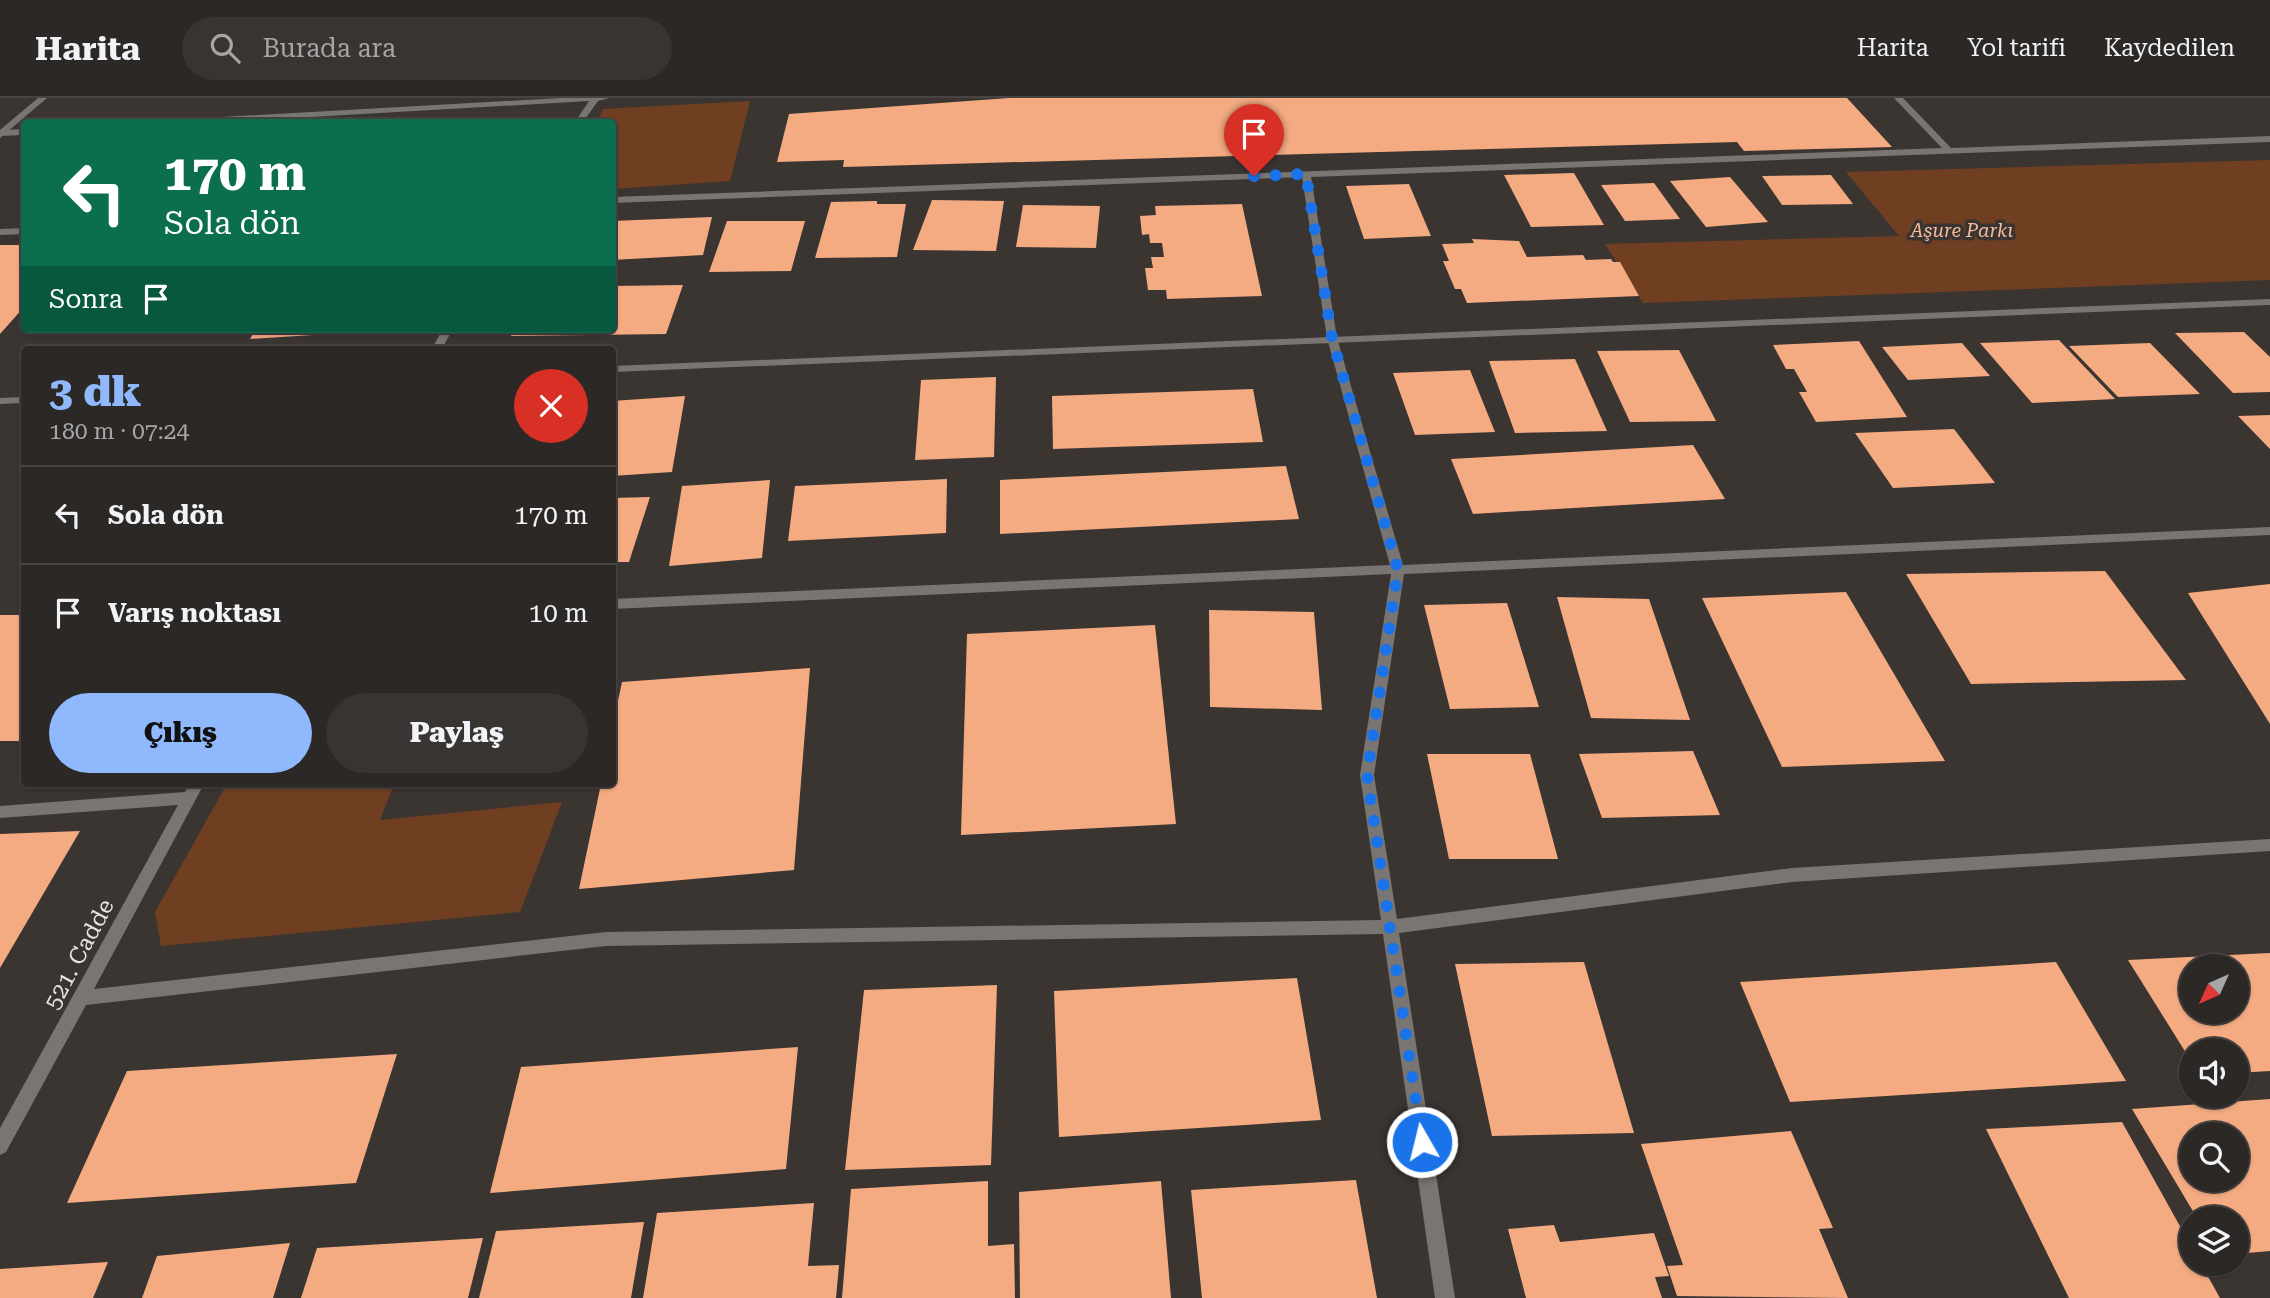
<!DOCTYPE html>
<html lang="tr">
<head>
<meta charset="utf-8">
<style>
	body { margin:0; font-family:"Roboto Serif",serif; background:#383432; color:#f1f3f6; height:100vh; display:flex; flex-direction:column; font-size:26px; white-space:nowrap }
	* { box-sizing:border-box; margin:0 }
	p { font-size:23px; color:#a6a6a7 }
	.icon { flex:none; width:38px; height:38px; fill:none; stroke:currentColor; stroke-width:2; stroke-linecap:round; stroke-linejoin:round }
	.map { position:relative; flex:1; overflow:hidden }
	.panel { position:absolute; left:21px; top:248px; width:595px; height:441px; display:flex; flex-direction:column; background:#2c2826; border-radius:7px; box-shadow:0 2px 5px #0004,0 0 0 2px #484443 }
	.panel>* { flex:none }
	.hud { position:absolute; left:21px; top:21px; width:595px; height:214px; border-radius:7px; box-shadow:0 2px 5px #0004,0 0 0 2px #484443; background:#0b6e4f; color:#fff; overflow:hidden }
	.needle { width:46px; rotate:225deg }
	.controls { position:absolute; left:2179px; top:856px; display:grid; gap:14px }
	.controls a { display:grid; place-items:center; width:70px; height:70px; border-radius:50%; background:#2c2826; box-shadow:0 2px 5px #0004,0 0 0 2px #484443; font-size:35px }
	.pin { position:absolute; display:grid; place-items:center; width:60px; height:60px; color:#fff; margin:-72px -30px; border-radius:50% 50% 50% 0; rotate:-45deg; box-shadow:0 0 7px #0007 }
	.pin .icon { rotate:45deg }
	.me { position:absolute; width:77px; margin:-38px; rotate:352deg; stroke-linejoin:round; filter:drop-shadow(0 0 5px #0008) }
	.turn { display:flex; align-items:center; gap:24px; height:147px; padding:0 28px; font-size:32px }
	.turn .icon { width:91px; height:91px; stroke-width:2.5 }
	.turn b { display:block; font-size:49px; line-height:60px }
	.then { display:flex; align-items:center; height:66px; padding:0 28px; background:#0003; gap:14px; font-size:26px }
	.round { display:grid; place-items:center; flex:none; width:74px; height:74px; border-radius:37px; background:#383432 }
	.head { display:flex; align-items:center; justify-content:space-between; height:119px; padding:0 28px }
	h1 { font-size:42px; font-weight:800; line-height:52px; color:#8fb8fd }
	.primary-button { display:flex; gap:14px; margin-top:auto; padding:14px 28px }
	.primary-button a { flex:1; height:80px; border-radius:42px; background:#8fb8fd; color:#111; font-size:28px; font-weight:800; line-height:80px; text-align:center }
	.primary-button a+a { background:#383432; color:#f1f3f6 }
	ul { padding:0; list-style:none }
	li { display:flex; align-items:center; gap:21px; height:98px; padding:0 28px; border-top:2px solid #484443 }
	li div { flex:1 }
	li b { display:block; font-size:26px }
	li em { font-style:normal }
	header { display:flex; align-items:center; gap:42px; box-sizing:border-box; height:98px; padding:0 35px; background:#2c2826; border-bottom:2px solid #484443 }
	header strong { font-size:33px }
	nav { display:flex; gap:38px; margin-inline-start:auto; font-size:24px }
	.search { width:490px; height:63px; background:#383432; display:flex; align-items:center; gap:18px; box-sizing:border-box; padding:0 24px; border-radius:38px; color:#a6a6a7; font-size:26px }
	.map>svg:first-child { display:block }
	.green { fill:#703f21 }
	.building { fill:#f4ab82; fill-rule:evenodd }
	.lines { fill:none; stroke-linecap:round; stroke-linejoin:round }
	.minor { fill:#787573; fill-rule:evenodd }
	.tertiary { fill:#787573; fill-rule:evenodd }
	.route { stroke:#1a73e8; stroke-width:12; stroke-dasharray:0 21.6 }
	.labels { text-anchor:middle; stroke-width:7; stroke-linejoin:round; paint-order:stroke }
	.far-park-label { font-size:19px; font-style:italic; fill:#f5bb9c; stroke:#3b3532 }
	.street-label { font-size:23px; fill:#e8e4e2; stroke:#3b3532 }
</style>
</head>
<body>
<header>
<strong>Harita</strong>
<div class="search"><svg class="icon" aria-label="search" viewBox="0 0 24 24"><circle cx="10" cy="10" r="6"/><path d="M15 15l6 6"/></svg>Burada ara</div>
<nav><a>Harita</a><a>Yol tarifi</a><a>Kaydedilen</a></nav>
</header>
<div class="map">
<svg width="2270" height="1200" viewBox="0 0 2270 1200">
	<rect width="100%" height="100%" fill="#3b3532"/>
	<g class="green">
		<path d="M750 3 730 83 613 91 612 24H597L603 11Z"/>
		<path d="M2270 62V182L1643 205 1605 146 1899 138 1846 74Z"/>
		<path d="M227 686H394L380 722 562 704 520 814 161 848 155 814Z"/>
	</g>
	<g class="building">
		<path d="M1009 0H1847L1892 49 1744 53 1737 44 843 69 844 62 777 64 789 16Z"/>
		<path d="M1574 75 1604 127 1531 129 1504 77Z"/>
		<path d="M1831 77 1853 106 1782 107 1762 78Z"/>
		<path d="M1730 79 1768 124 1706 129 1670 83Z"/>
		<path d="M1654 85 1680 121 1625 123 1601 87Z"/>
		<path d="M1409 86 1431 138 1364 141 1346 88Z"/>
		<path d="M932 102 1004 103 996 153 913 152Z"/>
		<path d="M877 103V106H906L897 159 815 160 831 104Z"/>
		<path d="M1242 106 1262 198 1167 201 1166 192H1148L1145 170H1153L1151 159H1164L1162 145H1150L1149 136 1142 137 1140 118 1156 117 1155 108Z"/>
		<path d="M1023 107 1100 108 1096 150 1016 149Z"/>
		<path d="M712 119 703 157 612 162V123Z"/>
		<path d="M727 123H805L791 173 709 174Z"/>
		<path d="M1472 141 1519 143 1527 159 1583 157 1586 162 1611 161 1613 164H1620L1639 198 1467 205 1461 191H1455L1443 163H1449L1442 146 1474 145Z"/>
		<path d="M0 147H24V209L0 236Z"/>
		<path d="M683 187 666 236 511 238 514 231H612V188Z"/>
		<path d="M256 231H376V233L250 241Z"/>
		<path d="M2244 234 2270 259V294L2233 295 2175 235Z"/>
		<path d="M2059 242 2115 301 2032 305 1980 245Z"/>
		<path d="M1859 243 1907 319 1816 324 1799 294H1807L1794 271H1786L1773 247Z"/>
		<path d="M1962 245 1990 278 1908 282 1882 249Z"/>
		<path d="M2150 245 2200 296 2118 299 2069 248Z"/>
		<path d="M1679 252 1716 323 1630 324 1597 253Z"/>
		<path d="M1575 261 1607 333 1515 335 1489 263Z"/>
		<path d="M1470 272 1495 334 1415 337 1393 275Z"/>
		<path d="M996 279 994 359 915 362 921 282Z"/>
		<path d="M1253 291 1263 344 1053 351 1052 298Z"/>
		<path d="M685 298 672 374 612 378V303Z"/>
		<path d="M2270 317V351L2238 318Z"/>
		<path d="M1954 331 1995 385 1893 390 1855 335Z"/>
		<path d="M1693 347 1725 401 1473 416 1451 361Z"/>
		<path d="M1286 368 1299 421 1000 436V382Z"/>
		<path d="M947 381 946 435 788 443 795 388Z"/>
		<path d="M770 382 762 460 669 468 682 388Z"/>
		<path d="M650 399 629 464H612V400Z"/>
		<path d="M2105 473 2186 582 1971 586 1906 476Z"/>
		<path d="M2270 486V626L2188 495Z"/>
		<path d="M1846 494 1945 663 1782 669 1702 500Z"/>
		<path d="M1557 499 1649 501 1690 622 1591 620Z"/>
		<path d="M1507 505 1539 609 1450 611 1424 507Z"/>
		<path d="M1209 512 1314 514 1322 612 1210 609Z"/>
		<rect x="0" y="517" width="24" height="126"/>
		<path d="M1155 527 1176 726 961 737 967 536Z"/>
		<path d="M810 570 794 772 579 791 601 686H612V631L622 584Z"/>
		<path d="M1693 653 1720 717 1602 720 1579 656Z"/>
		<path d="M1427 656H1530L1558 761H1449Z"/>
		<path d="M80 733 0 870V736Z"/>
		<path d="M2270 855V973L2236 975V952H2191V963L2128 862ZM2191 868H2236V914H2191Z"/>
		<path d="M1584 864 1634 1035 1492 1038 1455 866Z"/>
		<path d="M2056 864 2126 983 1790 1004 1740 884Z"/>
		<path d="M1297 880 1321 1022 1059 1039 1054 893Z"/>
		<path d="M997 887 991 1067 845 1072 864 892Z"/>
		<path d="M798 949 786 1071 490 1095 521 969Z"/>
		<path d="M397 956 356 1085 67 1105 127 973Z"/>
		<path d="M2270 1001V1153L2236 1156V1120H2197L2132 1011ZM2191 1036H2236V1082H2191Z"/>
		<path d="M2122 1024 2191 1148V1166H2201L2220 1200H2069L1986 1031Z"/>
		<path d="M1791 1033 1833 1130 1819 1131 1848 1200 1677 1198 1667 1168 1683 1167 1641 1046Z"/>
		<path d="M1356 1082 1377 1200H1202L1191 1092Z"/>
		<path d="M988 1083V1148L1014 1146 1015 1200H842L851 1091Z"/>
		<path d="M1161 1083 1171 1200H1020L1019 1094Z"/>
		<path d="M814 1105 808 1168 839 1167 836 1200H643L657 1115Z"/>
		<path d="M644 1124 631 1200H479L496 1133Z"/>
		<path d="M1554 1127 1560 1144 1654 1135 1669 1178 1655 1179 1662 1200H1526L1508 1131Z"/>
		<path d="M483 1140 468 1200H301L317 1150Z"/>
		<path d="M290 1145 273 1200H142L157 1158Z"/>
		<path d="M108 1164 93 1200H0V1171Z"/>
	</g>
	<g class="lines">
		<g class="minor">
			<path d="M561 0H609L598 3 583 24H575L589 3 223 24H182L186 21Z"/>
			<path d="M1894 0H1903L1951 50 2270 38V44L1311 79 1337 240 1403 467 2270 429V437L1404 476 1374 677 1397 821 1792 770 2270 741V753L1792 784 1399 835 1455 1200H1435L1383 836 606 848 86 907 6 1054 0 1057V1030L178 707 0 720V708L185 694 189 686H204L94 891 606 834 1381 822 1360 677 1391 476 612 511V501L1390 467 1327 240 1302 79 612 105V99L1942 50Z"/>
			<path d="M24 31V37L0 38V32Z"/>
			<path d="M24 130V136L0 137V131Z"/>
			<path d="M443 231H453L441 252H431Z"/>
		</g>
		<g class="tertiary">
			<path d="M38 0H47L0 40V32Z"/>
			<path d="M2270 201V207L612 274V268Z"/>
			<path d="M24 299V305L0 306V300Z"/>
		</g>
	</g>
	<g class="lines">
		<path class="route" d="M1254 78 1306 76 1332 240 1398 472 1367 677 1422 1044"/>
	</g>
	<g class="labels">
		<g class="far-park-label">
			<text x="1962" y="139">Aşure Parkı</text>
		</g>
		<g class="street-label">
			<text transform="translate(79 856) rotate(-62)" y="8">521. Cadde</text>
		</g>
	</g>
</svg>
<div class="controls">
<a><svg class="needle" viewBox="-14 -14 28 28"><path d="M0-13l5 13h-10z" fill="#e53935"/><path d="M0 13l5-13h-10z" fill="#a6a6a7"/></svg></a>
<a><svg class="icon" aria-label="sound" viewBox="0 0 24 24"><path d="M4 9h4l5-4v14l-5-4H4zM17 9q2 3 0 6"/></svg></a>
<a><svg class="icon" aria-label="search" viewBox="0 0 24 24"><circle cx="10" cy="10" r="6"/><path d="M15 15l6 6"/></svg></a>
<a><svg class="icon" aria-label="layers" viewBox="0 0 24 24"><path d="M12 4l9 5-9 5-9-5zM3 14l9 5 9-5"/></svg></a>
</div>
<div class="pin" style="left:1254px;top:78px;background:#d93025"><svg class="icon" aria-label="arrive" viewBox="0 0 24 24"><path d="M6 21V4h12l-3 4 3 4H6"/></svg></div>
<svg class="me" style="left:1422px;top:1044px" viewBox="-20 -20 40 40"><circle r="17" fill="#1a73e8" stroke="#fff" stroke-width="3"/><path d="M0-11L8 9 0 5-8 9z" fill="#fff"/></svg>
<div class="hud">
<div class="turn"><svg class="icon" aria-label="left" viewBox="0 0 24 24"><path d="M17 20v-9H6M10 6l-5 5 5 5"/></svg><div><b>170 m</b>Sola dön</div></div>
<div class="then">Sonra<svg class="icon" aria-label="arrive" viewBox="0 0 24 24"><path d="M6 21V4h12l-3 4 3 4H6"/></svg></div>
</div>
<section class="panel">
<div class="head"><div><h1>3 dk</h1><p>180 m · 07:24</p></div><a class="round" style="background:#d93025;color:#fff"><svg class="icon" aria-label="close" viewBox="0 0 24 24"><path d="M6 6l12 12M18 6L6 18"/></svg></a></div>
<ul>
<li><svg class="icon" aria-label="left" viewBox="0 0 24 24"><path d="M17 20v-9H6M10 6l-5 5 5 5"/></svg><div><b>Sola dön</b></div><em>170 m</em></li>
<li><svg class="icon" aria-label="arrive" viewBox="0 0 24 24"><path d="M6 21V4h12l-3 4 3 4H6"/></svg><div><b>Varış noktası</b></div><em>10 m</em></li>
</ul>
<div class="primary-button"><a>Çıkış</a><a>Paylaş</a></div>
</section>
</div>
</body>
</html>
